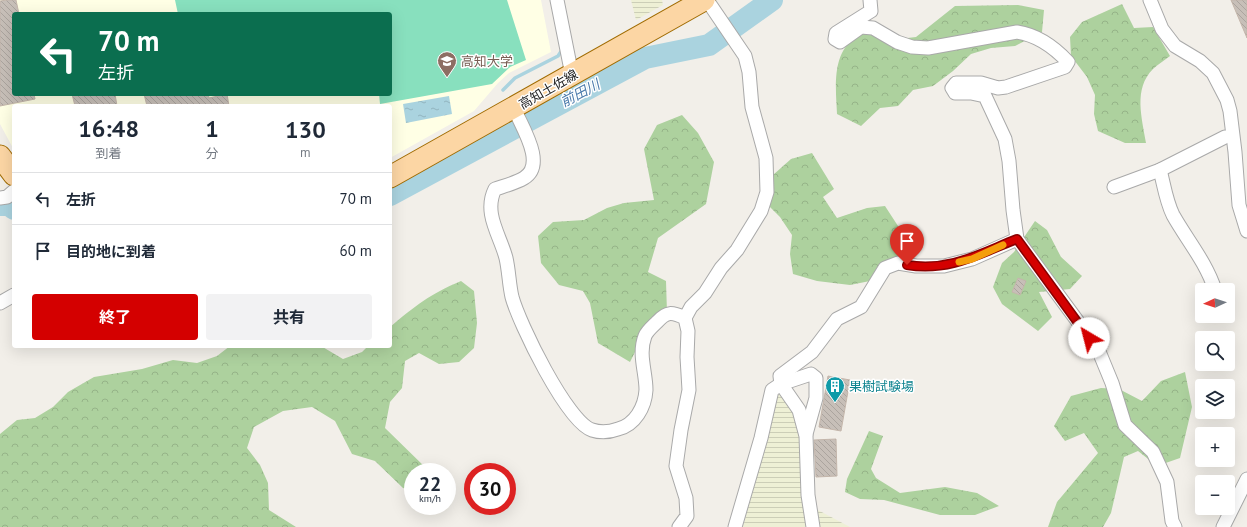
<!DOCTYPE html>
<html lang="ja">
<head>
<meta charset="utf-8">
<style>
	body { margin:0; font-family:"PT Sans","Noto Sans JP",sans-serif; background:#f2f2f3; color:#1f2937; height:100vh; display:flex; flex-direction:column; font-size:15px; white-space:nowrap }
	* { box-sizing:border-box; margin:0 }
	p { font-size:13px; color:#747a83 }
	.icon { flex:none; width:22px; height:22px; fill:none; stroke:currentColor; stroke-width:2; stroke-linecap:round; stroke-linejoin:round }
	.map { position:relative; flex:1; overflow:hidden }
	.sheet { position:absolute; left:12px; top:104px; width:380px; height:244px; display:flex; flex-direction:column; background:#fff; border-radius:4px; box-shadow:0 4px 16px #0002 }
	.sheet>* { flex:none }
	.hud { position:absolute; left:12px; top:12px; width:380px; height:84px; border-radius:4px; box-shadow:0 4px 16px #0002; background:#0b6e4f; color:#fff; overflow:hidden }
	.needle { width:26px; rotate:267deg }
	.buttons { position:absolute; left:1195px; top:283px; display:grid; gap:8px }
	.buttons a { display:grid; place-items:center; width:40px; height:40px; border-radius:4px; background:#fff; box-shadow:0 4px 16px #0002; font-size:20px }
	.speed { position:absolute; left:404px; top:463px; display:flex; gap:8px; font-size:20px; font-weight:700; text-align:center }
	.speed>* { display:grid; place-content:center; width:52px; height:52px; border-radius:50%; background:#fff; box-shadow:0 4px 16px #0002; line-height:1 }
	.speed small { font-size:10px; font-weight:400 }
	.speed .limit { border:6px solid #d22; background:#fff; color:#111 }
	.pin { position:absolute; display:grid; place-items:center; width:34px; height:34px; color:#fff; margin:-41px -17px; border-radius:50% 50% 50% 0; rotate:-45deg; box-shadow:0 0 4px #0007 }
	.pin .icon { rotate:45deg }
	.me { position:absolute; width:44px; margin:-22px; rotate:323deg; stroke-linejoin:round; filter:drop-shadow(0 0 3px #0008) }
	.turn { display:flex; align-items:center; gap:14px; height:84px; padding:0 20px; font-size:18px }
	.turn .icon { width:52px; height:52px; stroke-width:2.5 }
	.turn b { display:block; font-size:28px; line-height:34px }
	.eta { display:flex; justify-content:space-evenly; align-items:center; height:68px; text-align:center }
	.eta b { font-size:24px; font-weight:700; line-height:28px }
	.cta { display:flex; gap:8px; margin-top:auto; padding:8px 20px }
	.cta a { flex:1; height:46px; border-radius:4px; background:#d40000; color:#fff; font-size:16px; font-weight:700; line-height:46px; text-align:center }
	.cta a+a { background:#f2f2f3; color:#1f2937 }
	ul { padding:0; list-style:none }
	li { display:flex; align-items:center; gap:12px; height:52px; padding:0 20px; border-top:1px solid #e0e1e3 }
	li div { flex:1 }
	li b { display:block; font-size:15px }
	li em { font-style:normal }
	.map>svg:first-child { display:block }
	.education { fill:#ffffe5; fill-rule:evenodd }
	.farmland { fill:url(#farmland-rules) }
	.forest { fill:url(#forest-crowns) }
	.pitch { fill:#88e0be }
	.water { fill:url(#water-ripples) }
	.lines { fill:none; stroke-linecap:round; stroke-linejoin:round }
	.stream { stroke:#aad3df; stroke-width:3.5 }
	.river { stroke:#aad3df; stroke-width:22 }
	.building { fill:url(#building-back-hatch); stroke:#c4b6ab }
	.street-casing { stroke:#a9a9a9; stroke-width:15 }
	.primary-casing { stroke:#a06b00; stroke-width:23 }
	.street { stroke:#fff; stroke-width:13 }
	.primary { stroke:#fcd6a4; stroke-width:21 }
	.route-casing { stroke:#8a0000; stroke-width:10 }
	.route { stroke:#d40000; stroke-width:7 }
	.slow { stroke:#f59e0b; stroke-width:7 }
	.labels { text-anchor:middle; stroke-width:3; stroke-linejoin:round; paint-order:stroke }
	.education-label { font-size:13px; fill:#785e54; stroke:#fff; text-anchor:start }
	.street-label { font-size:13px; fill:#222; stroke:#fff }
	.culture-label { font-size:13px; fill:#0d838f; stroke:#fff; text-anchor:start }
	.water-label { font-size:14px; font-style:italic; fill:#4a7aab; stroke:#fff }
</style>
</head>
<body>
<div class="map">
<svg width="1247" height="527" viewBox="0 0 1247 527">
	<defs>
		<pattern id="farmland-rules" width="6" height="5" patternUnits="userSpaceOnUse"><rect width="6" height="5" fill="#eef0d5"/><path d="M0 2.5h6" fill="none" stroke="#ccceb7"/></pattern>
		<pattern id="forest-crowns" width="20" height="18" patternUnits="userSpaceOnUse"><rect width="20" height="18" fill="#add19e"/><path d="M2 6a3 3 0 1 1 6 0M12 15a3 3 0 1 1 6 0" fill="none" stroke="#95b388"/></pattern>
		<pattern id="water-ripples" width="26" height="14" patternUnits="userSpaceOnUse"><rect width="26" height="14" fill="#aad3df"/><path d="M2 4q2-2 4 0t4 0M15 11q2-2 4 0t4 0" fill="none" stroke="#92b5bf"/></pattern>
		<pattern id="building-back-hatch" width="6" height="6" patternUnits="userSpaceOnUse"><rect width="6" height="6" fill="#c7bfb8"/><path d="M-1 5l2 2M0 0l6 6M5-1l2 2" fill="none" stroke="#aba49e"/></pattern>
	</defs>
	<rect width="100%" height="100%" fill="#f2efe9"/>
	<path class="education" d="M0 0H541L551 52 509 73 498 83 474 111 390 158V106H14V150L0 124ZM14 14H390V94H14Z"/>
	<g class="farmland">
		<path d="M631 0H662L663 5 636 20Z"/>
		<path d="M776 392H782L796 413 803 436 810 527H743Z"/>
		<path d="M816 509 850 527H817Z"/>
	</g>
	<g class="forest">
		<path d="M1122 4 1134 28 1153 27 1170 56C1165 60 1158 64 1153 69 1133 89 1142 118 1146 143H1125L1098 131 1094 114 1095 95 1087 77 1071 56 1070 37 1082 22Z"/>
		<path d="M1018 5 1044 10 1042 32 1015 46 991 48 971 54 953 71 933 86 913 90 898 106 880 108 861 126 837 114C836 90 831 54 855 38 861 34 871 32 878 29L899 39 916 37 955 6Z"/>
		<path d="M682 115 698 133 714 162 706 204 658 238 648 272 666 281 667 313 646 330 630 362 598 343 590 303 583 291 559 285 541 263 538 236 553 222 584 220 607 208 624 203 654 200 644 149 657 125Z"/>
		<path d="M812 153 834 189 823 197 837 218 867 208 885 206 911 246 880 279 850 285 817 281 793 274 790 254 792 235 780 217 766 203 773 175 791 159Z"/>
		<path d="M1035 221 1047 230 1061 257 1082 276 1070 289 1039 292 1052 317 1038 331 1002 304 993 287 1002 263 1014 252Z"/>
		<path d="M461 281 474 291 477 323 474 348 459 362 439 364 419 353 405 361 402 388 390 402 385 428 428 470 427 472H413V491L403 488 375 461 352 454 335 421 312 407 283 411 254 427 247 448 260 465 268 483 269 510 296 527H0V434L17 420 35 418 53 407 68 392 94 377 142 369 173 360 197 363 217 356 230 346H321L343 359 362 352 368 346H390V327C415 306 430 294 461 281Z"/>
		<path d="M1185 372 1192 407 1180 458 1157 466 1138 451 1124 457 1111 513 1103 527H1048L1057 502 1098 453 1084 433 1065 441 1054 426 1071 396 1101 388 1119 389 1142 401 1161 381Z"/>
		<path d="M869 431 883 436 871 469 876 478 900 493 945 487 977 493 999 506 975 515H940L884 500 860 499 845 492 847 479Z"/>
	</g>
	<path class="pitch" d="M175 0H507L526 60 510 67 492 84 380 104 379 94H390V14H178Z"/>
	<path class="water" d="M449 96 452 114 406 123 403 104Z"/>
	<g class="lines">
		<path class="stream" d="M503 90 515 78 558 56 562 50"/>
		<g class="river">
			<path d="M390 195 645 58 709 45 772 0"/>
			<path d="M0 205H9L14 209"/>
		</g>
	</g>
	<g class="building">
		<path d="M7 0H16L19 14H14V94H34L35 99 0 106V1Z"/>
		<path d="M1231 0H1247V38Z"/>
		<path d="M72 94H115L117 106H75Z"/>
		<path d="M144 94H208L209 98 227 94 229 106H147Z"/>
		<path d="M1018 278 1026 281 1020 295 1012 292Z"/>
		<path d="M828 376 850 380 841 431 819 427Z"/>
		<path d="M836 439 837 476 816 477 814 440Z"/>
	</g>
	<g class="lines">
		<defs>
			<g id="street">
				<path d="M557 0 572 75"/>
				<path d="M870 0 871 11 836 33 835 39 840 42 861 27 873 28 897 42 912 47 928 48 1017 32C1037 35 1054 47 1068 62L1065 67 1006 87 998 88 981 83H956L952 88 955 93H971L985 96 1005 139 1009 161 1013 210 1017 239 1098 349 1112 383 1125 425 1153 452 1167 482 1172 521 1175 527"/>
				<path d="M1150 0 1162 29 1175 46 1200 61 1213 73 1227 100 1230 111 1235 152 1239 205 1247 231"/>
				<path d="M514 108C521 126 547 164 524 178 516 183 504 186 495 189 483 213 500 235 506 258 509 271 509 284 512 297 519 323 567 422 592 430 601 433 610 432 618 429 635 425 645 407 646 390 646 372 638 354 645 336 647 331 653 326 657 322 667 311 672 312 685 318L688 331 687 357 689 390 681 430 676 466 686 498 687 516 679 527"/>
				<path d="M1160 170C1164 185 1166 201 1173 215 1187 240 1206 262 1215 290"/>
				<path d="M1114 187 1160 170 1225 137"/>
				<path d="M0 198 7 197 14 191"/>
				<path d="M0 303 14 295"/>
				<path d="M685 318 691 307 705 293 721 268 737 250 761 211 767 192 766 158 752 107 749 72 745 56 707 0"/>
				<path d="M735 527 761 438 772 390 781 384 811 374 816 378V398L806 434"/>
				<path d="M813 527 808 495 806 436 799 410 781 384 780 376 812 352 837 319 861 307 885 268 898 263 916 266H944L972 259 1017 239"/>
				<path d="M1223 527 1247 479"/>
			</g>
			<g id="primary">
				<path d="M0 156 14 175"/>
				<path d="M390 177 704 0"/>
			</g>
		</defs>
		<use href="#street" class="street-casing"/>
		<use href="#primary" class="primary-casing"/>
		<use href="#street" class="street"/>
		<use href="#primary" class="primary"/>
	</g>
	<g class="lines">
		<defs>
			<path id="route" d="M907 265C949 272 979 254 1017 239L1089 338"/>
		</defs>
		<use href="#route" class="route-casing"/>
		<use href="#route" class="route"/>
		<path class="slow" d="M959 262 972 259 1003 245"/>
	</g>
	<defs>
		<symbol id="university-pin" viewBox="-11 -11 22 30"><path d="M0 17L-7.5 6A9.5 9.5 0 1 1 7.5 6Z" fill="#8d6e63" stroke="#fff"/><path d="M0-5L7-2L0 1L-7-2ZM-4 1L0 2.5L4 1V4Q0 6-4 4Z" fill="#fff"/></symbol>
		<symbol id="building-pin" viewBox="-11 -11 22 30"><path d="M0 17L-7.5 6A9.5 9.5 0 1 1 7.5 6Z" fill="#0f9aa8" stroke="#fff"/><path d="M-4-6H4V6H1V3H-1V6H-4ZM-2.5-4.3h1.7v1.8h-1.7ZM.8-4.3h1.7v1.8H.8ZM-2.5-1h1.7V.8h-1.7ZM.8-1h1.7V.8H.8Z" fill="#fff"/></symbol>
	</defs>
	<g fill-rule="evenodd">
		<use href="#university-pin" x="436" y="50" width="22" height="30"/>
		<use href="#building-pin" x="824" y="375" width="22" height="30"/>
	</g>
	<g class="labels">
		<g class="education-label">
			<text x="461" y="66">高知大学</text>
		</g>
		<g class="street-label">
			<text transform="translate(548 89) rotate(-30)" y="5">高知土佐線</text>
		</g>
		<g class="culture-label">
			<text x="849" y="391">果樹試験場</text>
		</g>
		<g class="water-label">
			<text transform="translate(580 93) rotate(-28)" y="5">前田川</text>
		</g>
	</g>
</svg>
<div class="buttons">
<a><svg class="needle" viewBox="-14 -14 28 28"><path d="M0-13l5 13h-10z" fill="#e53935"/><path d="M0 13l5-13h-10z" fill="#747a83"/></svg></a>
<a><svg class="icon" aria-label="search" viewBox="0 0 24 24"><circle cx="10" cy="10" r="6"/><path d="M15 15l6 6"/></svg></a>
<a><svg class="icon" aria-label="layers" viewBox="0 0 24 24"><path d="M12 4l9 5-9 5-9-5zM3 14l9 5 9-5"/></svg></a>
<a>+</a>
<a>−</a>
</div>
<div class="speed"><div>22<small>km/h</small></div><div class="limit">30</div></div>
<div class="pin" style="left:907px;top:265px;background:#d93025"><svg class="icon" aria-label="arrive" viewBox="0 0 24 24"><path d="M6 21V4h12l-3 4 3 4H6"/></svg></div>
<svg class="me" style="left:1089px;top:338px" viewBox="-20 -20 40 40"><circle r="19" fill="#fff"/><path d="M0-13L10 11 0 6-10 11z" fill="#d40000"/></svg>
<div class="hud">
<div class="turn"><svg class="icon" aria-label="left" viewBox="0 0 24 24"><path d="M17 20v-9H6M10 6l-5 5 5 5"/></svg><div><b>70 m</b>左折</div></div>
</div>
<section class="sheet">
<div class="eta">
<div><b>16:48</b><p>到着</p></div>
<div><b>1</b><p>分</p></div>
<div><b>130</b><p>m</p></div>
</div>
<ul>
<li><svg class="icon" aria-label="left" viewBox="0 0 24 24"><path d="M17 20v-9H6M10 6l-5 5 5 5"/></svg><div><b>左折</b></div><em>70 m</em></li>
<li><svg class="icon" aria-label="arrive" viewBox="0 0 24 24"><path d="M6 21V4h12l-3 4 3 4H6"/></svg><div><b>目的地に到着</b></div><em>60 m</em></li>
</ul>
<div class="cta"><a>終了</a><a>共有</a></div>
</section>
</div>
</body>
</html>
